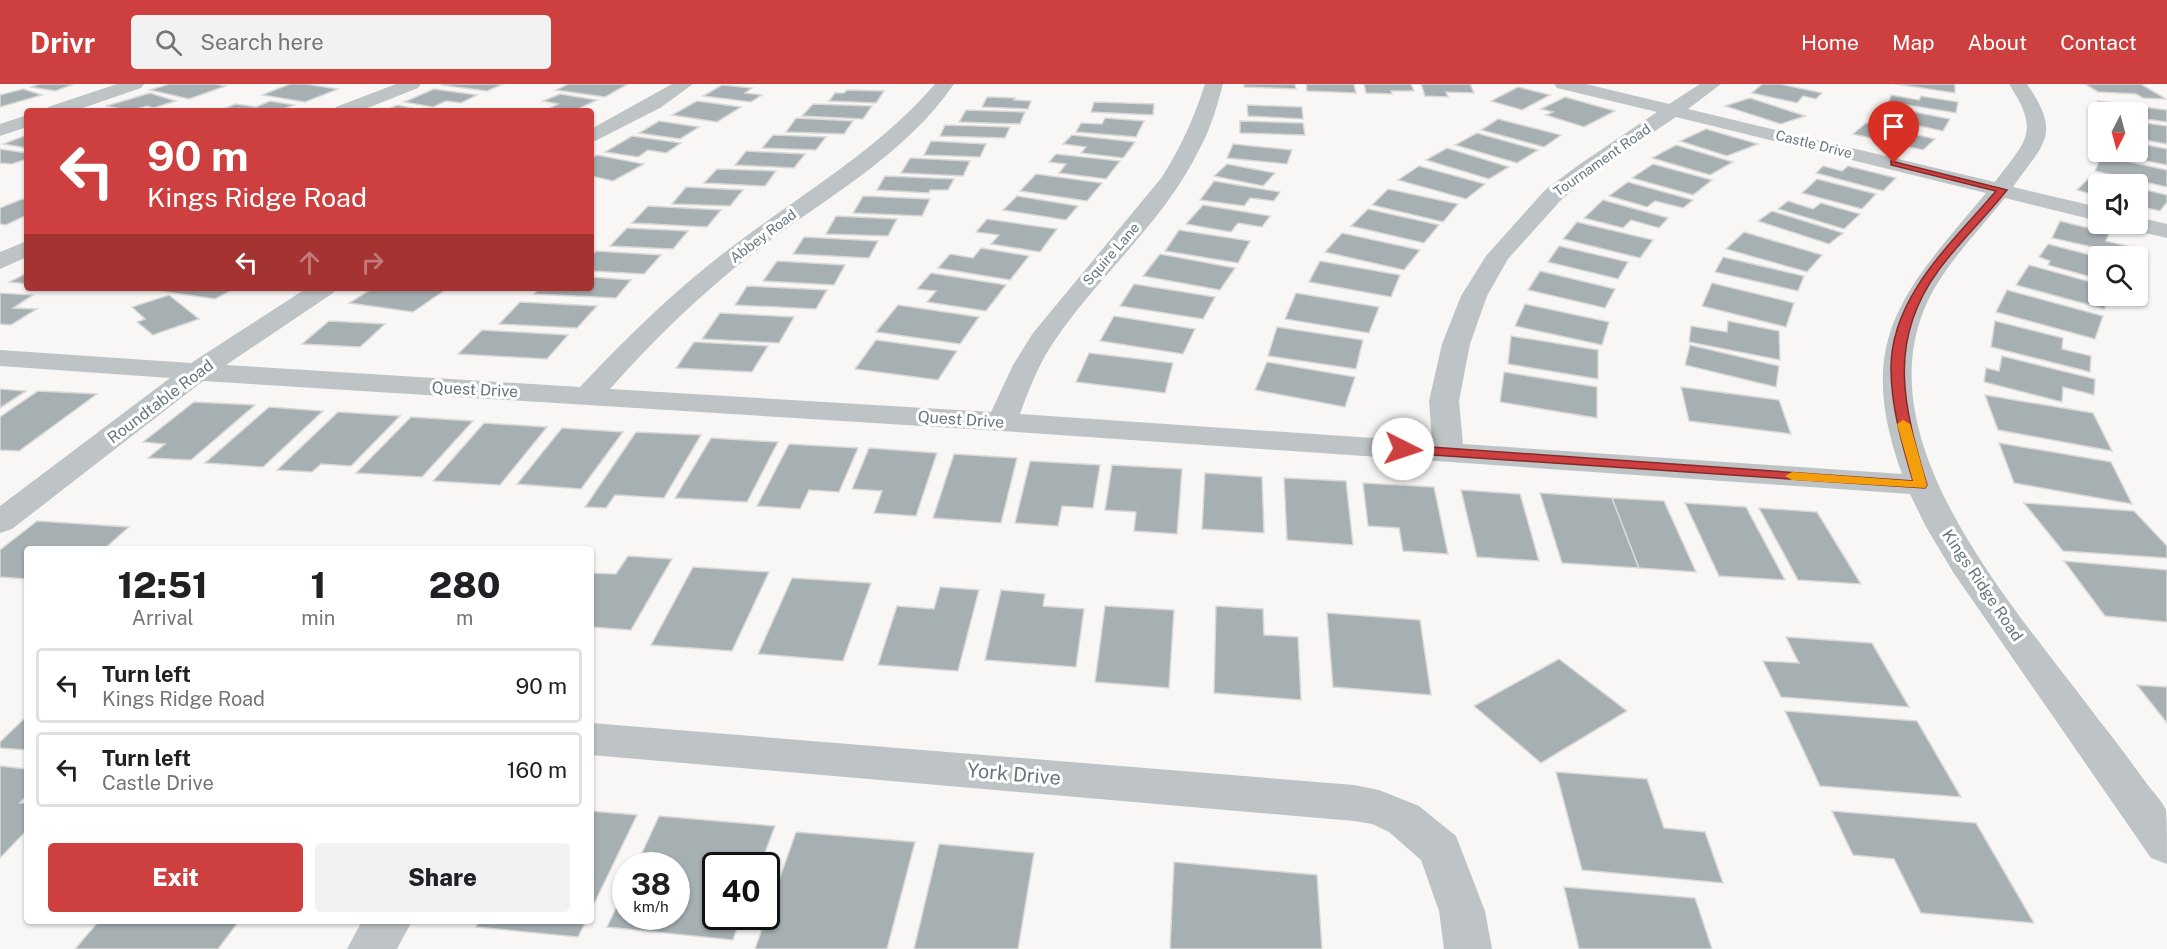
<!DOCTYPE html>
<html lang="en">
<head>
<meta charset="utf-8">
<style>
	body { margin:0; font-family:"Public Sans",sans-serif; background:#f2f2f2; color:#202124; height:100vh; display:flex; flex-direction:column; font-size:22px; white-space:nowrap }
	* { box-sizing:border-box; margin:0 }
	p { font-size:20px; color:#757577 }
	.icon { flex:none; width:33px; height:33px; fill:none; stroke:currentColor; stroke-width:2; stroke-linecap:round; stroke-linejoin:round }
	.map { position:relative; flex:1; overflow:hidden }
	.sheet { position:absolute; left:24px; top:462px; width:570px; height:378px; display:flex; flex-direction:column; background:#fff; border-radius:6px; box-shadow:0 2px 4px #0004 }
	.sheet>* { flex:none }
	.hud { position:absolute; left:24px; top:24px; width:570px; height:183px; border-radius:6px; box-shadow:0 2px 4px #0004; background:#ce403f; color:#fff; overflow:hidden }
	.needle { width:39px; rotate:186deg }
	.controls { position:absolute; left:2088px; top:18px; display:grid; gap:12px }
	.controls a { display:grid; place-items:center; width:60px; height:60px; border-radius:6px; background:#fff; box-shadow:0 2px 4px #0004; font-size:30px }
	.speed { position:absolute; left:612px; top:768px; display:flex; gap:12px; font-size:30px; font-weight:700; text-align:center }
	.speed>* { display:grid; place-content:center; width:78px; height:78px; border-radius:50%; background:#fff; box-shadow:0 2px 4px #0004; line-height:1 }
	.speed small { font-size:15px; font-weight:400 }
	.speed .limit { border:3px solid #111; border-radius:9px; background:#fff; color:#111 }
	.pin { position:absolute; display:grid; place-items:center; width:51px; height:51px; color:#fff; margin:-62px -26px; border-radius:50% 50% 50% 0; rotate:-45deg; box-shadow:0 0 6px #0007 }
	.pin .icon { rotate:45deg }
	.me { position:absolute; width:66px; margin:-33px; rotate:94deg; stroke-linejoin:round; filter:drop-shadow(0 0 4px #0008) }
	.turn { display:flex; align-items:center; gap:21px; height:126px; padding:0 24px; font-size:27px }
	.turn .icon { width:78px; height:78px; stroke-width:2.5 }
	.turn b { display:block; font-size:42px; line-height:51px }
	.lanes { display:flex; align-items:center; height:57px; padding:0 24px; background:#0003; justify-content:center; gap:30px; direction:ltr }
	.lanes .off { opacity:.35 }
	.eta { display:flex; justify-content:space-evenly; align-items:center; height:102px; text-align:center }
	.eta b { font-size:36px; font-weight:800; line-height:42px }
	.primary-button { display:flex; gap:12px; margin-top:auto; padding:12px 24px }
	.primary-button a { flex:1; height:69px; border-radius:6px; background:#ce403f; color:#fff; font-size:24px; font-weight:800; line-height:69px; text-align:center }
	.primary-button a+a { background:#f2f2f2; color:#202124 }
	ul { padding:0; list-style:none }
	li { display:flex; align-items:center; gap:18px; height:75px; margin:0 12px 9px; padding:0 12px; border:3px solid #e0e0e0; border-radius:6px }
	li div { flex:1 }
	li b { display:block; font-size:22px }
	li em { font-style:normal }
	header { display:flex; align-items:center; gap:36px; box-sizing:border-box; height:84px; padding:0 30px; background:#ce403f; color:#fff }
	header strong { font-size:28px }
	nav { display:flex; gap:33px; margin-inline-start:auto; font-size:21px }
	.search { width:420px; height:54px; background:#f2f2f2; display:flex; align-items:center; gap:15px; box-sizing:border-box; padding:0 21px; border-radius:6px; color:#757577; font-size:22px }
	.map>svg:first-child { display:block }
	.building { fill:#a6afb2; stroke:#dad9d8; stroke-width:1.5 }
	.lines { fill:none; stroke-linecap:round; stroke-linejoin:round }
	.minor { fill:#bec3c5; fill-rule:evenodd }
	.route { fill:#ce403f; stroke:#862a29; stroke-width:1.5 }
	.slow { fill:#f59e0b }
	.labels { text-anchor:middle; stroke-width:6; stroke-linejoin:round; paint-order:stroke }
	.far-street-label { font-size:14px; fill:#66787d; stroke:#fff }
	.street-label { font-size:16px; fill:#66787d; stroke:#fff }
	.near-street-label { font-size:20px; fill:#66787d; stroke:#fff }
</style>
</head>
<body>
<header>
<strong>Drivr</strong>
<div class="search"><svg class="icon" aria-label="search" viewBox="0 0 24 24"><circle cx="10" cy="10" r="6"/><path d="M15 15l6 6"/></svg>Search here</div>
<nav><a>Home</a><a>Map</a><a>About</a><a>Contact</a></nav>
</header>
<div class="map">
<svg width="2167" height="865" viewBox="0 0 2167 865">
	<rect width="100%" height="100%" fill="#f8f7f6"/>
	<g class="building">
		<path d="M39 0H74L55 7 31 3Z"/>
		<path d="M169 0H215L226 2 189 15 150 6Z"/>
		<path d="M290 0H306L338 5 305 18 262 11Z"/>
		<path d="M444 0H503L487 7 441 1Z"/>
		<path d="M568 0H628L605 13 556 6Z"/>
		<path d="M1244 0H1295L1296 5 1244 3Z"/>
		<path d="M1306 0H1354L1356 9 1307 7Z"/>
		<path d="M1364 0H1411L1414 7H1391L1392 10 1366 9Z"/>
		<path d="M1421 0H1470L1474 9 1446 8 1448 13 1425 12Z"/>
		<path d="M1762 0H1780L1822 9 1816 15 1803 12 1797 19 1752 9Z"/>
		<path d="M1895 0H1955V9Z"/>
		<path d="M2085 0H2141L2166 15 2143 14 2136 10 2098 8Z"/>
		<path d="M722 1 752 4 745 9 762 11 751 18 703 12Z"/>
		<path d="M1518 3 1550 11 1522 26 1491 17Z"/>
		<path d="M23 5 42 11 0 23V11Z"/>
		<path d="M434 5 477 11 461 19 446 17 433 23 404 18Z"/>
		<path d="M847 6 884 7 876 19 829 17 835 9H844Z"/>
		<path d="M150 9 176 17 153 24 147 22 130 27 106 22Z"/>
		<path d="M560 10 597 16 574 27 547 25 558 20 543 17Z"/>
		<path d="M1891 11 1919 16 1921 12 1958 18 1956 29 1889 18Z"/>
		<path d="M987 13 1015 14 1014 16 1031 17 1028 25 982 23Z"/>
		<path d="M1565 13 1615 27 1584 43 1546 31 1553 28 1541 25Z"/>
		<path d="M1750 14 1805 32 1781 40 1725 22Z"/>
		<path d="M270 17 294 21 279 27H217L236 20 256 23Z"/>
		<path d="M697 17 741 23 717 38 672 31Z"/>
		<path d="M2098 17 2167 26V38L2138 34V28H2103Z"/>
		<path d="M1094 18 1154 20 1153 31 1091 28Z"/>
		<path d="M813 20 872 22 863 35 802 32Z"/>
		<path d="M398 21 421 26 382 27Z"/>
		<path d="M1247 21 1302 23 1303 35 1248 32Z"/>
		<path d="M1884 22 1950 35 1943 47 1876 33Z"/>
		<path d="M966 26 1025 28 1020 40 959 38Z"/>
		<path d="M796 34 853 37 844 50 786 48Z"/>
		<path d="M1105 34 1144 37 1136 53 1076 48 1081 39 1102 40Z"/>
		<path d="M1498 35 1561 51 1544 63 1481 46Z"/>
		<path d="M659 37 699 43 680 55 639 49Z"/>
		<path d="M1240 37 1303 39 1305 51 1240 49Z"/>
		<path d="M2138 38 2167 42V60L2138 55Z"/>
		<path d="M1866 39 1935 55 1923 66 1853 50Z"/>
		<path d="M945 41 1010 43 1005 54 940 52Z"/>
		<path d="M1706 45 1758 60 1727 72 1680 57Z"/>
		<path d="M1477 49 1538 66 1517 79 1455 61Z"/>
		<path d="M27 51V64L3 60Z"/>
		<path d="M773 51 826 53 816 66 762 64Z"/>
		<path d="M1072 51 1135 58 1123 74 1081 69 1086 63 1063 60Z"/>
		<path d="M632 52 681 59 666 69 648 66 638 73 605 68Z"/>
		<path d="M931 57 986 60 980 73 924 71Z"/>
		<path d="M2138 59 2167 65V81L2101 68H2138Z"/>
		<path d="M1233 60 1292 66 1287 80 1227 74Z"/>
		<path d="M1676 61 1733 78 1710 91 1652 74Z"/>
		<path d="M1447 64 1509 83 1489 95 1426 76Z"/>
		<path d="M0 65 27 69V75L12 80 0 79Z"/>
		<path d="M746 67 805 70 794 84 735 81Z"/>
		<path d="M1056 70 1120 77 1106 95 1059 89 1066 80 1049 78Z"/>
		<path d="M597 71 644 80 613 97 591 92V74Z"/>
		<path d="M2101 72 2167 86V103L2095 87Z"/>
		<path d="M910 74 970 77 963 92 901 89Z"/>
		<path d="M1227 80 1275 89 1263 102 1214 92Z"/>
		<path d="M1653 80 1712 96 1693 111 1632 94Z"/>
		<path d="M1419 82 1485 100 1466 115 1398 96Z"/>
		<path d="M1823 82 1842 87 1848 82 1896 94 1883 107 1816 89Z"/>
		<path d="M717 85 776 87 765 102 704 99Z"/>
		<path d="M1036 90 1102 99 1087 117 1020 107Z"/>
		<path d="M885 92 954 95 948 106H930L929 109 877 106Z"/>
		<path d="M2091 92 2125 100H2098V112L2077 106Z"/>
		<path d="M1817 95 1876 110 1862 125 1802 109Z"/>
		<path d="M1214 97 1280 108 1274 117 1250 114 1244 122 1200 116Z"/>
		<path d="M1628 98 1693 116 1683 124 1655 117 1647 123 1609 112Z"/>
		<path d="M686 103 743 106 730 122 672 120Z"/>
		<path d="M2138 104 2167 111V118L2160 127 2138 122Z"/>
		<path d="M1388 105 1458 120 1443 138 1372 121Z"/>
		<path d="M863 112 930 115 922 132 853 129Z"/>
		<path d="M1017 112 1078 122 1066 136 1003 126Z"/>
		<path d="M22 115 27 116V131L6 141 0 140V124Z"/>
		<path d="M1603 116 1668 134 1659 144 1631 136 1623 144 1584 134Z"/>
		<path d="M1788 117 1813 125 1821 119 1860 130 1844 145 1778 125Z"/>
		<path d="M1203 121 1270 132 1262 143 1238 139 1231 148 1186 140Z"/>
		<path d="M648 122 721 126 707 143 632 139Z"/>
		<path d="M1368 125 1439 141 1424 159 1351 142Z"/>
		<path d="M1772 127 1843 149 1829 160 1758 137Z"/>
		<path d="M836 132 897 135 888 152 826 150Z"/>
		<path d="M987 135 1057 145 1040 168 991 160 999 151 976 148Z"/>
		<path d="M2060 137 2109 149 2106 157 2136 164 2133 172 2052 154Z"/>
		<path d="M1577 138 1653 156 1640 174 1563 155Z"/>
		<path d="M627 144 688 147 673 165 610 162Z"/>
		<path d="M1179 146 1250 157 1238 179 1165 167Z"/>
		<path d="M1744 148 1822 171 1807 188 1726 165Z"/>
		<path d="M1342 149 1420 166 1404 186 1325 168Z"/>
		<path d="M804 153 878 157 869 174 793 170Z"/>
		<path d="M2048 160 2098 173V195L2048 181 2050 177 2039 173Z"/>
		<path d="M1559 162 1628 178 1618 195 1548 178Z"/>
		<path d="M981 164 1029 172 1010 196 938 184 950 170 973 174Z"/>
		<path d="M596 167 661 171 644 190 591 187V173Z"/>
		<path d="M1160 170 1235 184 1220 206 1143 192Z"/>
		<path d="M1723 173 1804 192 1798 207 1715 188Z"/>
		<path d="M777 177 845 181 834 201 763 197Z"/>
		<path d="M1320 177 1400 191 1391 213 1309 198Z"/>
		<path d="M2029 181 2098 200V212H2111L2104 225 2016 201Z"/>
		<path d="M1540 187 1615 205 1605 224 1528 206Z"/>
		<path d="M27 189V200L9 198Z"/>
		<path d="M931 189 1006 201 986 227 927 218 936 207 917 205Z"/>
		<path d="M591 193 631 196 616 214 534 210 539 204H591Z"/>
		<path d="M1712 199 1794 219 1786 243 1702 222Z"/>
		<path d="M1134 200 1215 213 1203 235 1120 222Z"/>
		<path d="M747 202 827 206 816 225 735 221Z"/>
		<path d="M167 204H235L215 215 161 207Z"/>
		<path d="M373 204H448L413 228 349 219Z"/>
		<path d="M2007 206 2103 232 2095 255 1996 228Z"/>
		<path d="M0 209 33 211 13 224 37 225 11 241 0 240Z"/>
		<path d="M1296 209 1379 223 1369 249 1285 235Z"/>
		<path d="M169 211 199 235 153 251 137 238 145 235 132 223Z"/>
		<path d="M520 218 597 222 577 244 499 240Z"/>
		<path d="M1525 220 1609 238 1602 261 1515 242Z"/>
		<path d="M898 221 979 233 960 260 876 248Z"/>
		<path d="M720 229 794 233 779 259 702 255Z"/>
		<path d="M1114 232 1195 245 1183 270 1100 257Z"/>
		<path d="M329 237 385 240 360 263 302 260Z"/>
		<path d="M1728 237 1779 247 1780 276 1689 258 1691 242 1727 248Z"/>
		<path d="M1995 237 2063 254 2062 265 2091 272 2090 288 1991 263Z"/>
		<path d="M1277 243 1363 256 1356 285 1268 272Z"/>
		<path d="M482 246 568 251 547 275 458 270Z"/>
		<path d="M1511 252 1598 266V295L1508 280Z"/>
		<path d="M876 256 957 267 938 296 855 285Z"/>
		<path d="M694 258 768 262 752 288 676 284Z"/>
		<path d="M1690 261 1779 282 1776 303 1685 281Z"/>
		<path d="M1089 269 1173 279 1165 309 1076 298Z"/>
		<path d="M2002 272 2095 295 2094 311 2063 303 2062 318 1984 298 1986 284 1999 287Z"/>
		<path d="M1267 278 1355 293 1345 323 1255 306Z"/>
		<path d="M1504 288 1597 303V334L1500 318Z"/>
		<path d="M1681 303 1779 316 1791 350 1689 337Z"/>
		<path d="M0 305 26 307 0 324Z"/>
		<path d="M38 307 97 310 19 367 0 366V333Z"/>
		<path d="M1985 311 2093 329 2112 367 1998 346Z"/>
		<path d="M194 318 255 321 191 376 148 374 165 360 143 358Z"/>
		<path d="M269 323 323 327 263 383 205 379Z"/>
		<path d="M338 328 400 332 351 382 321 380 312 388 277 386Z"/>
		<path d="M411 333 473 337 422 393 356 389Z"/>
		<path d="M484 339 547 343 500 401 433 397Z"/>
		<path d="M562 344 623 348 581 405 517 400Z"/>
		<path d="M636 348 701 351 664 414 615 411 606 424 585 423Z"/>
		<path d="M711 354 778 358 747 418 675 414Z"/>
		<path d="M1999 359 2111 378 2132 420 2014 399Z"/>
		<path d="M789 360 858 364 839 408 809 406 800 425 757 422Z"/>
		<path d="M869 364 937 369 916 432 874 429 882 407 852 405Z"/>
		<path d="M954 370 1017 374 1001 439 933 434Z"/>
		<path d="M1030 377 1100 381 1093 424 1062 422 1058 442 1015 439Z"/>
		<path d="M1112 381 1182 385 1177 450 1134 447 1136 428 1105 426Z"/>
		<path d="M1205 389 1262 393 1264 449 1202 445Z"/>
		<path d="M1284 394 1346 397 1353 461 1287 456Z"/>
		<path d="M1363 399 1434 403 1448 470 1403 467 1399 444 1368 442Z"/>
		<path d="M1461 406 1520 410 1539 477 1477 473Z"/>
		<path d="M1540 409 1612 414 1639 484 1562 479Z"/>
		<path d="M1612 414 1664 417 1696 488 1639 484Z"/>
		<path d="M1685 419 1746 423 1785 496 1719 492Z"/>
		<path d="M2024 419 2134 427 2167 462V474L2063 467Z"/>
		<path d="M1759 424 1817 428 1861 500 1798 496Z"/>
		<path d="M37 437 129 443 104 465H27V495L0 493V466Z"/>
		<path d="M628 472 672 475 631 546 591 543V489L616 490Z"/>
		<path d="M2064 477 2167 486V538L2105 532Z"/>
		<path d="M693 483 769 488 732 567 651 561Z"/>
		<path d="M792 494 871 499 843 577 758 570Z"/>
		<path d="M940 503 979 506 958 587 878 581 897 522 934 525Z"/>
		<path d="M1001 506 1045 510 1043 522 1084 525 1076 583 985 576Z"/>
		<path d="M1105 522 1174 526 1169 604 1095 598Z"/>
		<path d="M1216 522 1263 525 1264 551 1298 553 1301 616 1214 609Z"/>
		<path d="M1327 529 1420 536 1431 611 1333 603Z"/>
		<path d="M1786 553 1872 559 1909 623 1781 613 1763 577 1799 579Z"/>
		<path d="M1559 575 1627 627 1541 679 1474 622Z"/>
		<path d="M2137 601 2167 603V639Z"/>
		<path d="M1785 627 1917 637 1961 713 1820 702Z"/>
		<path d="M27 632V666L0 664V658Z"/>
		<path d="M0 682 27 685V711L20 719H27V746L0 774Z"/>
		<path d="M1556 688 1647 695 1664 744 1705 748 1723 799 1582 786Z"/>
		<path d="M591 727 637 731 591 826Z"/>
		<path d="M1832 727 1976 739 2034 839 1921 829 1894 775 1853 771Z"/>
		<path d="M659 732 775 742 760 782H716V832H741L733 856 607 843 626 803V832H676V782H636Z"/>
		<path d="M796 748 915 758 887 865H755Z"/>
		<path d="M939 760 1034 769 1018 865H914Z"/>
		<path d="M1174 778 1317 791 1322 865H1170Z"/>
		<path d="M1564 803 1695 814 1712 865H1579Z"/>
		<path d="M99 837H239L218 865H75Z"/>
		<path d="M479 837H586L578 853 476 843Z"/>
	</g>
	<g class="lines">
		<g class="minor">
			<path d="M117 0H144L141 4 74 27H45L48 23Z"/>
			<path d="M396 0H421L418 4 360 27H333L336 23Z"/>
			<path d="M672 0H693L660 24 591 59V45Z"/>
			<path d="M935 0H954C905 72 823 115 756 167 703 208 654 255 610 305L991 328 1013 281 1033 249 1162 93C1181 63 1194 34 1205 0H1223C1217 22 1211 44 1200 64 1165 137 1100 190 1055 256 1039 279 1029 305 1020 330L1432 358 1429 317 1442 260 1461 212 1486 172 1545 106 1580 80 1657 28 1557 4 1554 0H1586L1669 20 1700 0H1721L1688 25 1995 98C2026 56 2041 49 2009 0H2027C2062 51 2044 59 2013 103L2098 123V137L2005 114C1977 149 1940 185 1923 228 1869 368 2020 529 2098 635 2115 656 2131 678 2147 700 2153 708 2162 717 2166 726 2167 736 2167 767 2167 780L2151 774 1953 488 1926 443 1910 410 1002 347 203 297 12 445 0 449V422L170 294 0 282V266L191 279 307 204H337L333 209 226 281 580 303C630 250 682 199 741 156 808 106 880 64 935 0ZM1676 33 1986 109C1904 207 1853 255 1902 390L1463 360 1459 317 1470 260 1487 212 1508 175 1561 116 1594 88Z"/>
			<path d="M27 31V43L0 52V40Z"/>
			<path d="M2138 133 2167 140V154L2129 145 2126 140H2138Z"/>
			<path d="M27 157V173L0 185V168Z"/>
			<path d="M591 639 1354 701 1379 706 1419 722 1456 752 1485 827 1492 865H1444L1439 827 1421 776 1389 748 1372 740 1354 737 591 671Z"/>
			<path d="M362 837H412L397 865H347Z"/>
		</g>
	</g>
	<path class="route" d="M1891 77 2007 106C1985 134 1959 158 1938 187 1886 258 1904 324 1927 401L1925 404 1403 369 1397 365 1403 361 1913 397C1902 360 1891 323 1891 284 1891 212 1953 158 1996 107L1891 81Z"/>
	<path class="slow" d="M1903 336 1910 340 1927 401 1925 404 1792 396 1785 392 1792 388 1913 397 1897 340Z"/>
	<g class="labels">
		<g class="far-street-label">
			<text transform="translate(1814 60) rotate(14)" y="5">Castle Drive</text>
			<text transform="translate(1602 76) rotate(-35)" y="5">Tournament Road</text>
			<text transform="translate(763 152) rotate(-37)" y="5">Abbey Road</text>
			<text transform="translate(1111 170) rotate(-49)" y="5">Squire Lane</text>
		</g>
		<g class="street-label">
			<text transform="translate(475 305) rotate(3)" y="6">Quest Drive</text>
			<text transform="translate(160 317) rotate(-37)" y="6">Roundtable Road</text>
			<text transform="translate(961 335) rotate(4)" y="6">Quest Drive</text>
			<text transform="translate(1983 501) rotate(56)" y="6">Kings Ridge Road</text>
		</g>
		<g class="near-street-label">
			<text transform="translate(1014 690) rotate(5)" y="7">York Drive</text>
		</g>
	</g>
</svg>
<div class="controls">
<a><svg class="needle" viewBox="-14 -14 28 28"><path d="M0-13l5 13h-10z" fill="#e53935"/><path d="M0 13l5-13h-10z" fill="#757577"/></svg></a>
<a><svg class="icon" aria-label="sound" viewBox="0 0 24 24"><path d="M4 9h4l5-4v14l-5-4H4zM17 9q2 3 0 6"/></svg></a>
<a><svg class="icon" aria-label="search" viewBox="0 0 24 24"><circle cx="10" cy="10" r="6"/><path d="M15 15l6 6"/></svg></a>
</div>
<div class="speed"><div>38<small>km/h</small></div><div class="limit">40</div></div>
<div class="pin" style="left:1894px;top:79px;background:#d93025"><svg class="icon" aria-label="arrive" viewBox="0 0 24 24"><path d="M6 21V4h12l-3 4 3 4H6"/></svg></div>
<svg class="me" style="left:1403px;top:365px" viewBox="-20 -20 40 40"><circle r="19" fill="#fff"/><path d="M0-13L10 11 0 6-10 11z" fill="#ce403f"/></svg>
<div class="hud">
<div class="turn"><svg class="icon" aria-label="left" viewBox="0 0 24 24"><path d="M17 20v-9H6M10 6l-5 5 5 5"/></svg><div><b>90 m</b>Kings Ridge Road</div></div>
<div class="lanes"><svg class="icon" aria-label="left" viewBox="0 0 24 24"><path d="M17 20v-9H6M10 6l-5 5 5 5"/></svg><svg class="icon off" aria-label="ahead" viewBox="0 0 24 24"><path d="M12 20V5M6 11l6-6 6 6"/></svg><svg class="icon off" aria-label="right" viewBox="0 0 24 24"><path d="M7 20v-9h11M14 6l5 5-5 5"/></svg></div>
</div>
<section class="sheet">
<div class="eta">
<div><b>12:51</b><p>Arrival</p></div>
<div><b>1</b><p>min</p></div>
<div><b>280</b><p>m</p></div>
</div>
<ul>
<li><svg class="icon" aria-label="left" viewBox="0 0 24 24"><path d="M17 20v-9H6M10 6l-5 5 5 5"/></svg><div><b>Turn left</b><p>Kings Ridge Road</p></div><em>90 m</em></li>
<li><svg class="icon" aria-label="left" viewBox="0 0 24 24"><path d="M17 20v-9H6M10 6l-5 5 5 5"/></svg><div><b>Turn left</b><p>Castle Drive</p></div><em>160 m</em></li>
</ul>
<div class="primary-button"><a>Exit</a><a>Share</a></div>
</section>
</div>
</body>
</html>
